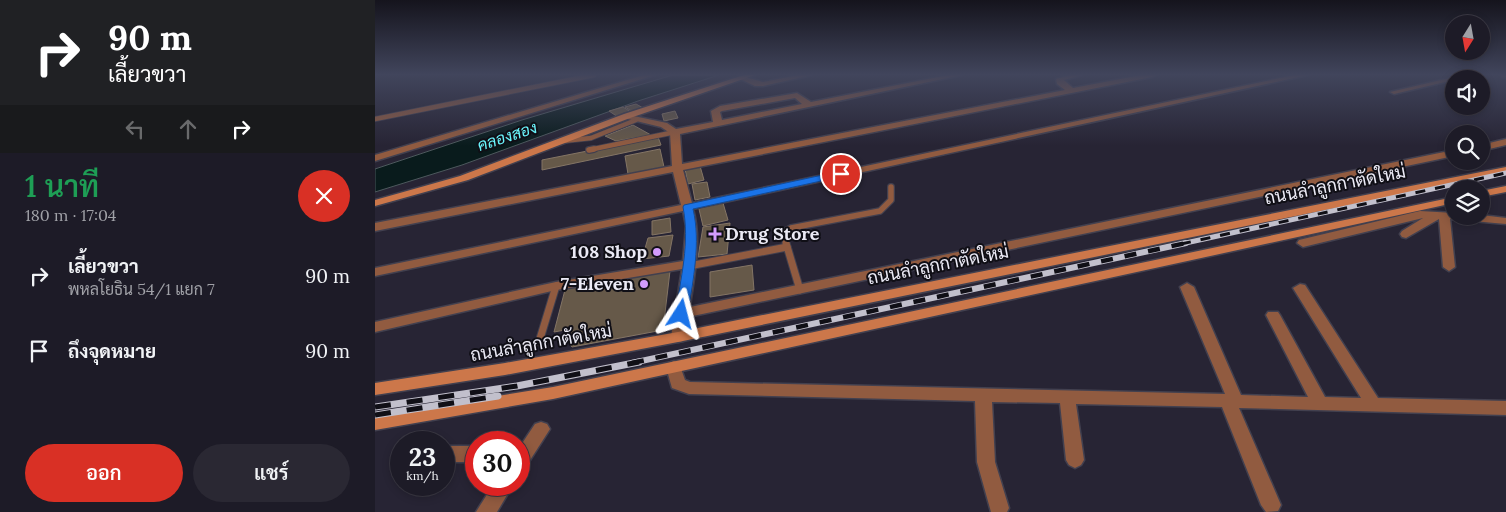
<!DOCTYPE html>
<html lang="th">
<head>
<meta charset="utf-8">
<style>
	body { margin:0; font-family:Lora,Sarabun,serif; background:#2a2833; color:#f1f3f6; height:100vh; display:flex; flex-direction:column; font-size:19px; white-space:nowrap }
	* { box-sizing:border-box; margin:0 }
	p { font-size:16px; color:#a0a1a7 }
	.icon { flex:none; width:28px; height:28px; fill:none; stroke:currentColor; stroke-width:2; stroke-linecap:round; stroke-linejoin:round }
	.map { position:relative; flex:1; overflow:hidden }
	.drawer { display:flex; flex-direction:column; background:#1d1b27; width:375px }
	.drawer>* { flex:none }
	.top-card { background:#202124; color:#fff; overflow:hidden }
	.needle { width:32px; rotate:191deg }
	.fabs { position:absolute; left:1070px; top:15px; display:grid; gap:10px }
	.fabs a { display:grid; place-items:center; width:45px; height:45px; border-radius:50%; background:#1d1b27; box-shadow:0 2px 8px #0003,0 0 0 1px #3b3944; font-size:25px }
	.speed { position:absolute; left:15px; top:431px; display:flex; gap:10px; font-size:25px; font-weight:700; text-align:center }
	.speed>* { display:grid; place-content:center; width:65px; height:65px; border-radius:50%; background:#1d1b27; box-shadow:0 2px 8px #0003,0 0 0 1px #3b3944; line-height:1 }
	.speed small { font-size:12px; font-weight:400 }
	.speed .limit { border:8px solid #d22; background:#fff; color:#111 }
	.pin { position:absolute; display:grid; place-items:center; width:42px; height:42px; color:#fff; margin:-21px; border:2px solid #fff; border-radius:50%; box-shadow:0 1px 5px #0007 }
	.me { position:absolute; width:55px; margin:-28px; rotate:9deg; stroke-linejoin:round; filter:drop-shadow(0 0 4px #0008) }
	.turn { display:flex; align-items:center; gap:18px; height:105px; padding:0 25px; font-size:22px }
	.turn .icon { width:65px; height:65px; stroke-width:2.5 }
	.turn b { display:block; font-size:35px; line-height:42px }
	.lanes { display:flex; align-items:center; height:48px; padding:0 25px; background:#0003; justify-content:center; gap:25px; direction:ltr }
	.lanes .off { opacity:.35 }
	.round { display:grid; place-items:center; flex:none; width:52px; height:52px; border-radius:26px; background:#2a2833 }
	.summary { display:flex; align-items:center; justify-content:space-between; height:85px; padding:0 25px }
	h1 { font-size:30px; font-weight:600; line-height:38px; color:#1e9e55 }
	.button { display:flex; gap:10px; margin-top:auto; padding:10px 25px }
	.button a { flex:1; height:58px; border-radius:30px; background:#d93025; color:#fff; font-size:20px; font-weight:600; line-height:58px; text-align:center }
	.button a+a { background:#2a2833; color:#f1f3f6 }
	ul { padding:0; list-style:none }
	li { display:flex; align-items:center; gap:15px; height:75px; padding:0 25px }
	li div { flex:1 }
	li b { display:block; font-size:19px }
	li em { font-style:normal }
	main { display:flex; flex:1; min-height:0 }
	.map>svg:first-child { display:block }
	.water { fill:#091b1c; stroke:#4d595d }
	.building { fill:#665949; stroke:#847565 }
	.lines { fill:none; stroke-linecap:round; stroke-linejoin:round }
	.lane-far2-casing { stroke:#42404f; stroke-width:6 }
	.lane-far1-casing { stroke:#42404f; stroke-width:8 }
	.lane-casing { stroke:#42404f; stroke-width:9 }
	.street-casing { stroke:#42404f; stroke-width:3 }
	.secondary-casing { stroke:#42404f; stroke-width:3 }
	.lane-far2 { stroke:#915b40; stroke-width:4.5 }
	.lane-far1 { stroke:#915b40; stroke-width:5.5 }
	.lane { stroke:#915b40; stroke-width:7 }
	.street { fill:#915b40; fill-rule:evenodd }
	.secondary { fill:#cc774a; fill-rule:evenodd }
	.rail-far2-casing { stroke:#c2c0cc; stroke-width:5 }
	.rail-far1-casing { stroke:#c2c0cc; stroke-width:6 }
	.rail-casing { stroke:#c2c0cc; stroke-width:7 }
	.rail-far2 { stroke:#100f16; stroke-width:3; stroke-dasharray:10; stroke-linecap:butt }
	.rail-far1 { stroke:#100f16; stroke-width:4.5; stroke-dasharray:12; stroke-linecap:butt }
	.rail { stroke:#100f16; stroke-width:5; stroke-dasharray:16; stroke-linecap:butt }
	.route { fill:#1a73e8; stroke:#114b97 }
	.poi-dot { fill:#d39cfc; stroke:#100f16; stroke-width:2 }
	.labels { text-anchor:middle; stroke-width:4; stroke-linejoin:round; paint-order:stroke }
	.far-water-label { font-size:16px; font-style:italic; fill:#6af5fc; stroke:#100f16 }
	.street-label { font-size:18px; fill:#ebeaf5; stroke:#100f16 }
	.poi-label { font-size:18px; font-weight:bold; fill:#ebeaf5; stroke:#100f16; text-anchor:end }
</style>
</head>
<body>
<main>
<section class="drawer">
<div class="top-card">
<div class="turn"><svg class="icon" aria-label="right" viewBox="0 0 24 24"><path d="M7 20v-9h11M14 6l5 5-5 5"/></svg><div><b>90 m</b>เลี้ยวขวา</div></div>
<div class="lanes"><svg class="icon off" aria-label="left" viewBox="0 0 24 24"><path d="M17 20v-9H6M10 6l-5 5 5 5"/></svg><svg class="icon off" aria-label="ahead" viewBox="0 0 24 24"><path d="M12 20V5M6 11l6-6 6 6"/></svg><svg class="icon" aria-label="right" viewBox="0 0 24 24"><path d="M7 20v-9h11M14 6l5 5-5 5"/></svg></div>
</div>
<div class="summary"><div><h1>1 นาที</h1><p>180 m · 17:04</p></div><a class="round" style="background:#d93025;color:#fff"><svg class="icon" aria-label="close" viewBox="0 0 24 24"><path d="M6 6l12 12M18 6L6 18"/></svg></a></div>
<ul>
<li><svg class="icon" aria-label="right" viewBox="0 0 24 24"><path d="M7 20v-9h11M14 6l5 5-5 5"/></svg><div><b>เลี้ยวขวา</b><p>พหลโยธิน 54/1 แยก 7</p></div><em>90 m</em></li>
<li><svg class="icon" aria-label="arrive" viewBox="0 0 24 24"><path d="M6 21V4h12l-3 4 3 4H6"/></svg><div><b>ถึงจุดหมาย</b></div><em>90 m</em></li>
</ul>
<div class="button"><a>ออก</a><a>แชร์</a></div>
</section>
<div class="map">
<svg width="1131" height="512" viewBox="0 0 1131 512">
	<rect width="100%" height="100%" fill="#272434"/>
	<path class="water" d="M298 75H344L263 101 87 165 0 192V169L147 120Z"/>
	<g class="building">
		<path d="M261 104 270 109 258 112 250 107Z"/>
		<path d="M248 107 256 112 243 117 234 111Z"/>
		<path d="M300 111 303 118 289 121 287 114Z"/>
		<path d="M258 125 276 135 241 141 230 136Z"/>
		<path d="M283 137 286 145 167 170V160Z"/>
		<path d="M285 149 289 167 253 174 250 156Z"/>
		<path d="M325 166 329 180 313 184 310 169Z"/>
		<path d="M332 182 335 197 320 200 317 184Z"/>
		<path d="M348 203 353 220 328 226 324 209Z"/>
		<path d="M295 218 296 232 277 235V221Z"/>
		<path d="M355 223 352 254 323 257 328 227Z"/>
		<path d="M298 235 294 256 267 259 273 238Z"/>
		<path d="M377 265 379 290 335 297V272Z"/>
		<path d="M295 271 288 330 197 347 194 343 195 337 188 338 190 330 179 332 191 286Z"/>
	</g>
	<g class="lines">
		<defs>
			<g id="lane-far2">
				<path d="M0 119 219 75"/>
				<path d="M188 141 216 138 261 120"/>
				<path d="M214 150 300 132"/>
			</g>
			<g id="lane-far1">
				<path d="M214 150 219 149"/>
				<path d="M411 244V231L416 228 505 211 516 200V187"/>
			</g>
			<g id="lane">
				<path d="M411 243 425 290"/>
				<path d="M314 266 412 247"/>
				<path d="M164 342 181 286"/>
			</g>
			<g id="street">
				<path d="M269 75H280L0 161V155Z"/>
				<path d="M423 75H437L388 86H380L363 78 367 76 388 82Z"/>
				<path d="M573 75H587L305 134 307 164 690 90 682 84 681 79 694 75H707L689 80 698 88 766 75H781L777 77 308 170 317 203 919 75H933L318 209C327 241 319 275 315 307L1079 150V156L313 317 308 341 303 342 298 341 296 337 307 269 181 290 0 332V322L181 282 308 261 311 226 308 211 0 276V268L306 205 298 172 0 231V223L297 166 295 133 286 127 249 118V114L292 123 301 129 338 122 336 111 345 106 422 93 436 102ZM420 98 427 104 347 120 345 112 347 111Z"/>
				<path d="M1087 75H1100L1019 94 1015 92Z"/>
				<path d="M1126 75H1131V77H1127Z"/>
				<path d="M1131 139V145L1106 151V145Z"/>
				<path d="M1045 211 1079 213V216L1106 215 1131 218V224L1075 219 1080 267 1074 271 1068 267 1064 219 1031 238 1027 237 1025 234 1027 231 1048 218 928 247 922 243 924 240Z"/>
				<path d="M812 283 819 287 866 395 933 397 891 315 893 312H903L905 315 950 397 986 398 918 288 925 284 930 285 1003 398 1131 401V415L864 408 906 505 903 511 891 512 886 505 847 407 701 404 709 460 706 465 700 468 694 465 691 460 685 403 617 402 620 462 634 508 632 512H616L602 462 600 401 314 394 297 388 291 367 294 363 299 361 304 363 310 380 315 382 850 394 805 287Z"/>
				<path d="M166 422 172 424 175 429 150 468 144 470V448L160 424Z"/>
				<rect x="69" y="446" width="32" height="16"/>
				<path d="M118 485H138L122 512H101Z"/>
			</g>
			<g id="secondary">
				<path d="M369 75H380L255 118 93 180 0 206V200L85 176 249 114Z"/>
				<path d="M1131 167V173L303 342 130 375 0 395V383L130 363 303 332Z"/>
				<path d="M1131 186V192L1106 197V191Z"/>
				<path d="M1079 197V203L178 399 0 430V416L178 387Z"/>
			</g>
		</defs>
		<use href="#lane-far2" class="lane-far2-casing"/>
		<use href="#lane-far1" class="lane-far1-casing"/>
		<use href="#lane" class="lane-casing"/>
		<use href="#street" class="street-casing"/>
		<use href="#secondary" class="secondary-casing"/>
		<use href="#lane-far2" class="lane-far2"/>
		<use href="#lane-far1" class="lane-far1"/>
		<use href="#lane" class="lane"/>
		<use href="#street" class="street"/>
		<use href="#secondary" class="secondary"/>
		<defs>
			<path id="rail-far2" d="M806 244 1131 173"/>
			<path id="rail-far1" d="M257 363 811 243"/>
			<g id="rail">
				<path d="M0 407 142 386 264 362"/>
				<path d="M0 415 123 396"/>
			</g>
		</defs>
		<use href="#rail-far2" class="rail-far2-casing"/>
		<use href="#rail-far1" class="rail-far1-casing"/>
		<use href="#rail" class="rail-casing"/>
		<use href="#rail-far2" class="rail-far2"/>
		<use href="#rail-far1" class="rail-far1"/>
		<use href="#rail" class="rail"/>
	</g>
	<linearGradient id="sky" x2="0" y2="1"><stop stop-color="#15141d"/><stop offset="0.51" stop-color="#41455c"/><stop offset="1" stop-color="#41455c" stop-opacity="0"/></linearGradient>
	<rect width="1131" height="146" fill="url(#sky)"/>
	<path class="route" d="M466 171 469 172V176L318 209C326 243 318 279 313 314L306 318 302 317 300 314C306 278 315 242 308 207L309 205Z"/>
	<g class="poi-dot">
		<path d="M337.5 226.5h5v5h5v5h-5v5h-5v-5h-5v-5h5z"/>
		<circle cx="282" cy="252" r="5"/>
		<circle cx="269" cy="284" r="5"/>
	</g>
	<g class="labels">
		<g class="far-water-label">
			<text transform="translate(132 136) rotate(-18)" y="6">คลองสอง</text>
		</g>
		<g class="street-label">
			<text transform="translate(960 185) rotate(-11)" y="6">ถนนลำลูกกาตัดใหม่</text>
			<text transform="translate(563 265) rotate(-11)" y="6">ถนนลำลูกกาตัดใหม่</text>
			<text transform="translate(166 343) rotate(-10)" y="6">ถนนลำลูกกาตัดใหม่</text>
		</g>
		<g class="poi-label">
			<text x="350" y="240" text-anchor="start">Drug Store</text>
			<text x="272" y="258">108 Shop</text>
			<text x="259" y="290">7-Eleven</text>
		</g>
	</g>
</svg>
<div class="fabs">
<a><svg class="needle" viewBox="-14 -14 28 28"><path d="M0-13l5 13h-10z" fill="#e53935"/><path d="M0 13l5-13h-10z" fill="#a0a1a7"/></svg></a>
<a><svg class="icon" aria-label="sound" viewBox="0 0 24 24"><path d="M4 9h4l5-4v14l-5-4H4zM17 9q2 3 0 6"/></svg></a>
<a><svg class="icon" aria-label="search" viewBox="0 0 24 24"><circle cx="10" cy="10" r="6"/><path d="M15 15l6 6"/></svg></a>
<a><svg class="icon" aria-label="layers" viewBox="0 0 24 24"><path d="M12 4l9 5-9 5-9-5zM3 14l9 5 9-5"/></svg></a>
</div>
<div class="speed"><div>23<small>km/h</small></div><div class="limit">30</div></div>
<div class="pin" style="left:466px;top:174px;background:#d93025"><svg class="icon" aria-label="arrive" viewBox="0 0 24 24"><path d="M6 21V4h12l-3 4 3 4H6"/></svg></div>
<svg class="me" style="left:306px;top:314px" viewBox="-20 -20 40 40"><path d="M0-17L14 15 0 8-14 15z" fill="#1a73e8" stroke="#fff" stroke-width="4"/></svg>
</div>
</main>
</body>
</html>
